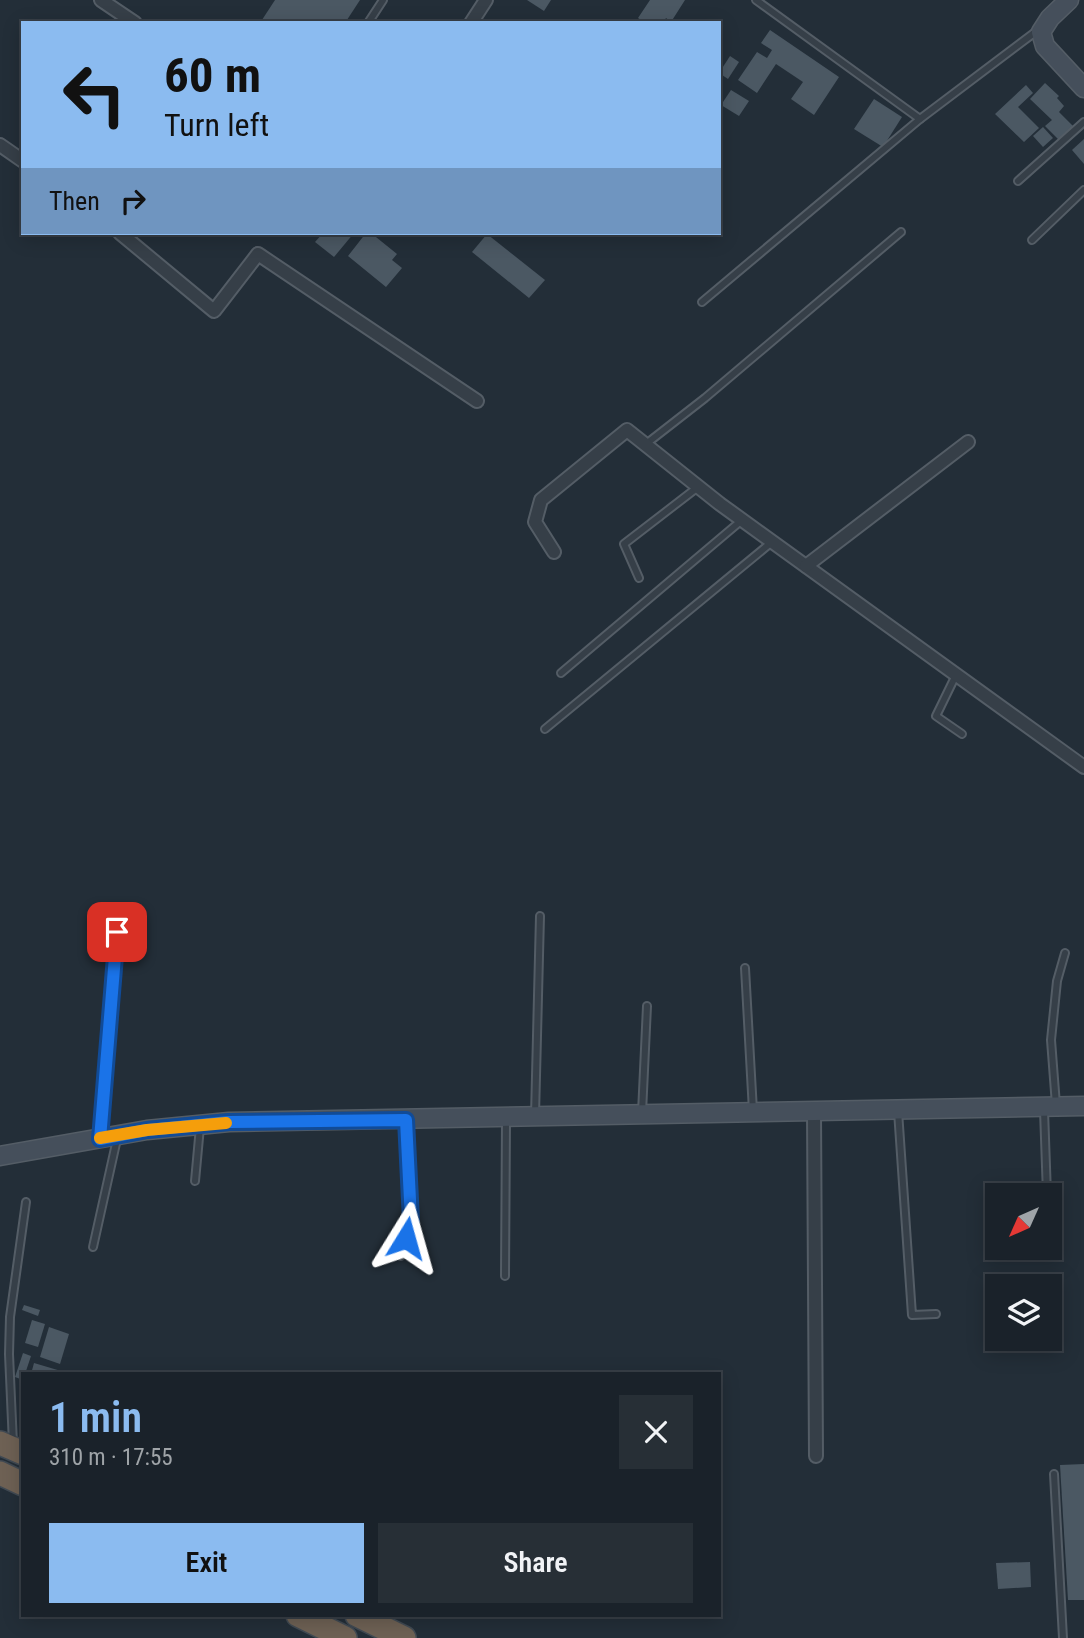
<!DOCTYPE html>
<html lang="en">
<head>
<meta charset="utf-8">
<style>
	body { margin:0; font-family:"Roboto Condensed",sans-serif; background:#272f36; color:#f1f3f6; height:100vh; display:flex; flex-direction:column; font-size:26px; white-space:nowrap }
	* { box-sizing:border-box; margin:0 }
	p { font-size:23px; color:#9fa4a8 }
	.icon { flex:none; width:38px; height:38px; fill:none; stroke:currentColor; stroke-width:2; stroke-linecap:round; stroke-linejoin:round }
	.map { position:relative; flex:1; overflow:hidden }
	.drawer { position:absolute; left:21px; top:1372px; width:700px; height:245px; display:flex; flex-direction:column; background:#1a222a; border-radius:0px; box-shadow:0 4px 18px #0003,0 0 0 2px #383f47 }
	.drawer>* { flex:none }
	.top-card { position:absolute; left:21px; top:21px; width:700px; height:214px; border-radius:0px; box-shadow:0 4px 18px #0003,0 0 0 2px #383f47; background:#8bbbf0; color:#111; overflow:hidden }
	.needle { width:46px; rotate:225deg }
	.controls { position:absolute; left:985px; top:1183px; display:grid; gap:14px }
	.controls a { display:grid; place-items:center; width:77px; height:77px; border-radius:0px; background:#1a222a; box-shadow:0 4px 18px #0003,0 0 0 2px #383f47; font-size:35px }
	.pin { position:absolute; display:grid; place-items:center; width:60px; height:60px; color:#fff; margin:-30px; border-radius:14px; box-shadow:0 4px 10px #0006 }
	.me { position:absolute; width:77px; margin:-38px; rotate:8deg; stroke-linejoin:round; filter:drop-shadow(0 0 5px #0008) }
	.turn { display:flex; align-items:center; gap:24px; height:147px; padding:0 28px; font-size:32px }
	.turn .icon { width:91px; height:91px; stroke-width:2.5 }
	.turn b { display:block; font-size:49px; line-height:60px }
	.then { display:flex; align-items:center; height:66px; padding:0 28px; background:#0003; gap:14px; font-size:26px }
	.round { display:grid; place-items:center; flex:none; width:74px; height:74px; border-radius:0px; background:#272f36 }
	.headline { display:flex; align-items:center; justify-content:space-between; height:119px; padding:0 28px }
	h1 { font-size:42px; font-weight:600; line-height:52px; color:#8bbbf0 }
	.action { display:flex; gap:14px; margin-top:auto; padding:14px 28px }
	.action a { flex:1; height:80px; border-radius:0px; background:#8bbbf0; color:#111; font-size:28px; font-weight:600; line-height:80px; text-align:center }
	.action a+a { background:#272f36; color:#f1f3f6 }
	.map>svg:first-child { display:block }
	.building { fill:#4b5863 }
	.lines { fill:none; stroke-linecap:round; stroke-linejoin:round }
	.lane-casing { stroke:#545d66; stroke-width:10 }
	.street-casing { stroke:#545d66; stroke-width:16 }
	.secondary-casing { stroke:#545d66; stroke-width:21 }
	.highway-casing { stroke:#414a53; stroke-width:26 }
	.lane { stroke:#363f48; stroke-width:6 }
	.street { stroke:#363f48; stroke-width:12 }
	.secondary { stroke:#454f5b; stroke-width:18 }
	.highway { stroke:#6e6154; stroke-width:23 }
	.route-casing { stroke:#114b97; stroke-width:18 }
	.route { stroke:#1a73e8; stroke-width:12 }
	.slow { stroke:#f59e0b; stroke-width:12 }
</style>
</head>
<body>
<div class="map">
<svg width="1084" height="1638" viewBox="0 0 1084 1638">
	<rect width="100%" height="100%" fill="#232e38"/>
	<g class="building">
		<path d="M275 0H360L345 23H260Z"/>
		<path d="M527 0H551L544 11Z"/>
		<path d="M650 0H685L671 22 666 18 663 23H645L638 18Z"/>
		<path d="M770 30 839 77 814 115 791 99 803 82 776 64 757 93 738 80 757 52 767 58 772 50 761 43Z"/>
		<path d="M730 56 739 62 728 79 719 73Z"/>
		<path d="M1045 83 1059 96 1057 98 1064 106 1059 112 1074 127 1059 140 1045 126 1052 120 1030 99Z"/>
		<path d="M1026 85 1033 93 1018 107 1039 128 1024 142 995 114Z"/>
		<path d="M731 90 749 101 739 116 721 105Z"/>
		<path d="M874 99 902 117 883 147 854 129Z"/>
		<path d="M1043 127 1053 138 1043 147 1033 136Z"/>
		<path d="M1084 139V164L1072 150Z"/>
		<path d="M323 233H354L334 257 315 242Z"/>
		<path d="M366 233H371L397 254 392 260 402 268 386 287 348 256Z"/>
		<path d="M487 234 545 280 529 298 472 252Z"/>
		<path d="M24 1305 40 1310 38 1316 22 1310Z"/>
		<path d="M32 1320 45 1324 38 1347 25 1343Z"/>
		<path d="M49 1327 69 1334 60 1364 40 1357Z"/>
		<path d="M23 1353 31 1356 25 1374H23V1380L15 1377Z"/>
		<path d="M34 1363 61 1371 60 1374H31Z"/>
		<path d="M1084 1464V1600H1068L1060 1465Z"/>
		<path d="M1030 1562 1031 1587 998 1589 996 1563Z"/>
	</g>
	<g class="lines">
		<defs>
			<g id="lane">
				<path d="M756 0 920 119"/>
				<path d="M368 23 383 0"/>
				<path d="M1018 181 1084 122"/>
				<path d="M1032 240 1084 190"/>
				<path d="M702 302 920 119 1038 30"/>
				<path d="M646 444 705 398 901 232"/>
				<path d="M639 578 624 544 698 487"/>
				<path d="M561 673 742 520"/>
				<path d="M956 675 936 716 962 734"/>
				<path d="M545 729 772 542"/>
				<path d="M745 968 753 1111"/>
				<path d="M1056 1105 1051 1040 1057 981 1065 953"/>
				<path d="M1044 1110 1047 1195"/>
				<path d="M898 1111 912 1315 936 1314"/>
				<path d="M642 1113 647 1006"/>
				<path d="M535 1116 540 916"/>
				<path d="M100 1137 117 932"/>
				<path d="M195 1181 200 1127"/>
				<path d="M93 1247 117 1139"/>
				<path d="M401 1256 411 1220 406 1120"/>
				<path d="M505 1276 506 1120"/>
				<path d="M13 1444 9 1354 10 1317 26 1202"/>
				<path d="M1054 1474 1063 1638"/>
			</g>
			<g id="street">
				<path d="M101 0 135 23"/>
				<path d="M471 23 486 0"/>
				<path d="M0 145 23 161"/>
				<path d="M120 233 214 311 258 254 477 401"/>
				<path d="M554 552 535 522 541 500 627 430 720 504 1084 767"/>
				<path d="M806 566 968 442"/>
				<path d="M814 1112 816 1456"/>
			</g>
			<g id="secondary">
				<path d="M1069 0 1050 18 1041 32 1045 46 1084 88"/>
				<path d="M0 1156 147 1130 229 1122 1084 1106"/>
			</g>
			<g id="highway">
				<path d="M0 1443 23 1453"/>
				<path d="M0 1473 23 1484"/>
				<path d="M298 1615 345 1638"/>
				<path d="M357 1615 404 1638"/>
			</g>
		</defs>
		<use href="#lane" class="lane-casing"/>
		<use href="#street" class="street-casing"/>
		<use href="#secondary" class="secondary-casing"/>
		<use href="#highway" class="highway-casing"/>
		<use href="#lane" class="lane"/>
		<use href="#street" class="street"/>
		<use href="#secondary" class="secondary"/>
		<use href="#highway" class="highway"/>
	</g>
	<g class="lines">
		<defs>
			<path id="route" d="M117 932 100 1139 147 1130 229 1122 406 1120 411 1220 406 1238"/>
		</defs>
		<use href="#route" class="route-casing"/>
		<use href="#route" class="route"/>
		<path class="slow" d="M100 1138 147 1130 226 1123"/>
	</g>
</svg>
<div class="controls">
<a><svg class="needle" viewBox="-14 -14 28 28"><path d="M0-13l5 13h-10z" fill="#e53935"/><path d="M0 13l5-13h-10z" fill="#9fa4a8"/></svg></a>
<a><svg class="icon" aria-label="layers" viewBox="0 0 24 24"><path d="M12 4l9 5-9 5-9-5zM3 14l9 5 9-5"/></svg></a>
</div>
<div class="pin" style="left:117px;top:932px;background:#d93025"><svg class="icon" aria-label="arrive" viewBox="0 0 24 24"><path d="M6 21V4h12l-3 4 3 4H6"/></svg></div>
<svg class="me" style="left:406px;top:1238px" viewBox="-20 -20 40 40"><path d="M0-17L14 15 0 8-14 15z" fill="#1a73e8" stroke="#fff" stroke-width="4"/></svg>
<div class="top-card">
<div class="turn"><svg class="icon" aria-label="left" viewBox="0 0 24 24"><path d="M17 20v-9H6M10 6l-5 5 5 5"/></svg><div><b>60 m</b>Turn left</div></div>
<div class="then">Then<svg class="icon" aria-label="right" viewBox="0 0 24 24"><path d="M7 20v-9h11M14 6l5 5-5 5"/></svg></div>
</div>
<section class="drawer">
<div class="headline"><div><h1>1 min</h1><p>310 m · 17:55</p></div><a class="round"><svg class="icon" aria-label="close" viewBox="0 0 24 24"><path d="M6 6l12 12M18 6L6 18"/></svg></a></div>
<div class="action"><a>Exit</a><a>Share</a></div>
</section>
</div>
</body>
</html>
